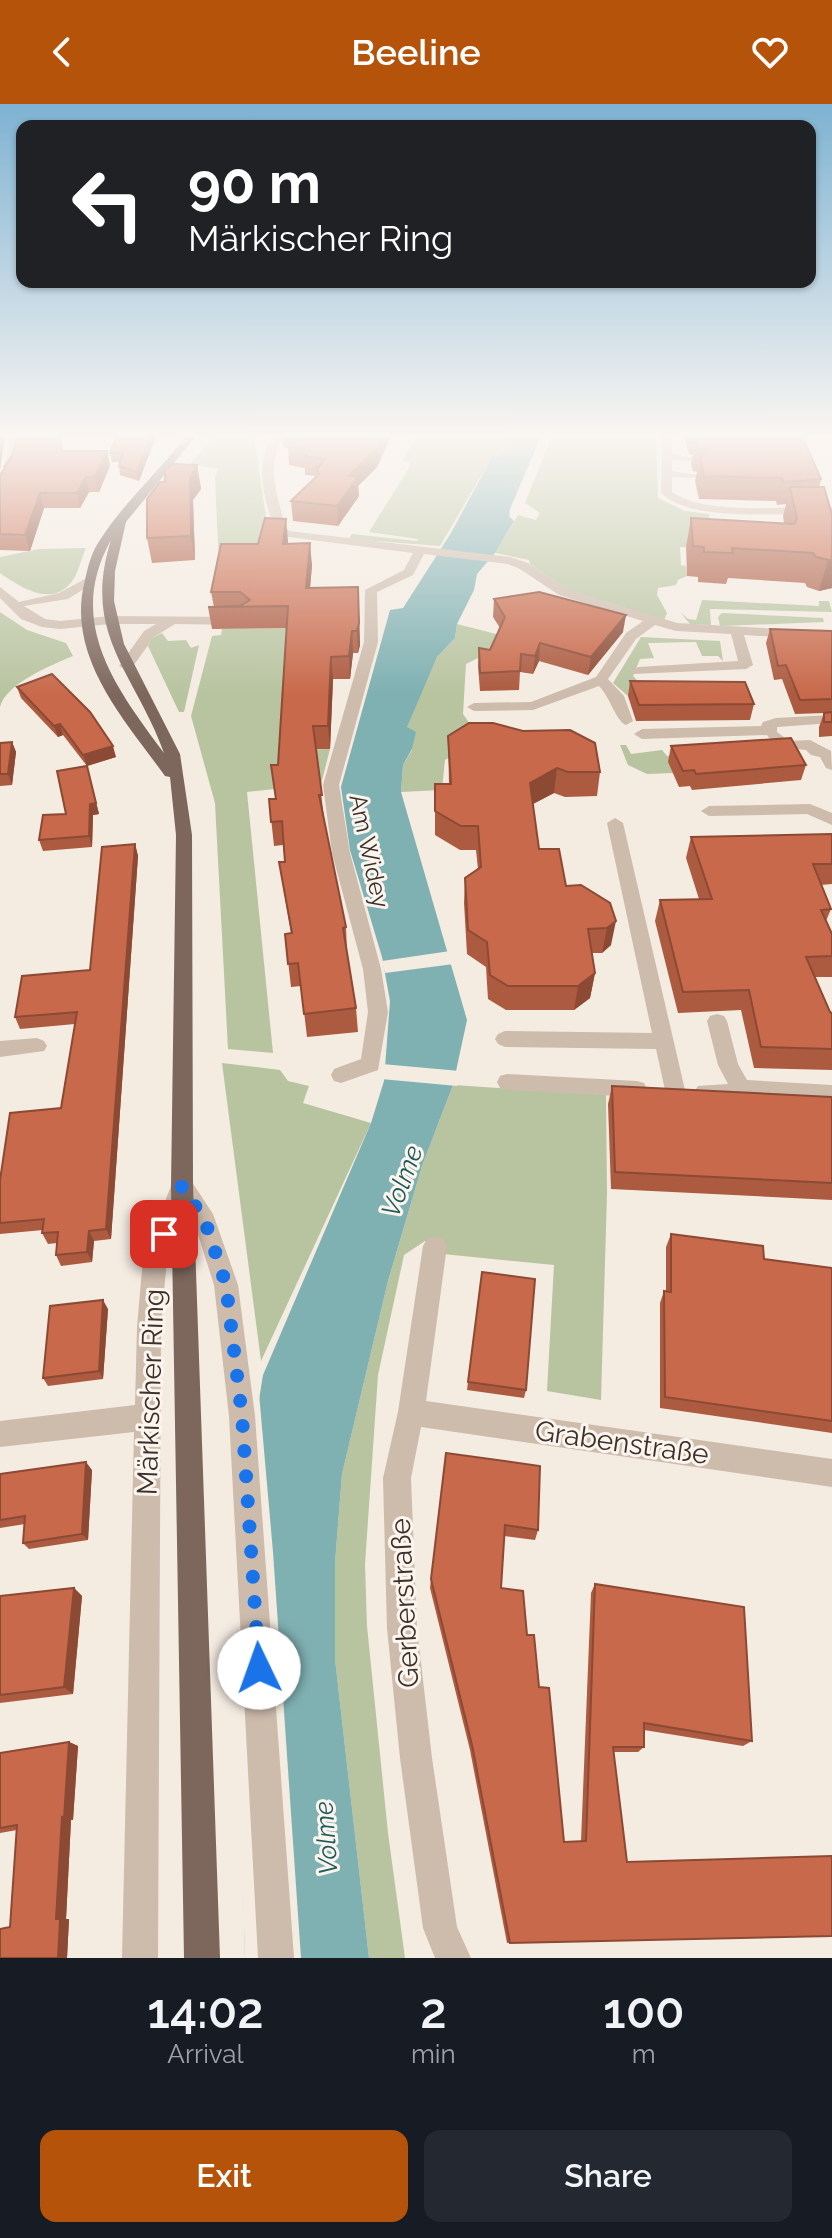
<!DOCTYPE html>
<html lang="en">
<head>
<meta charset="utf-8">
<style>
	body { margin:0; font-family:Raleway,sans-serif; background:#242831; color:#f1f3f6; height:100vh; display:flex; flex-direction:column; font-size:30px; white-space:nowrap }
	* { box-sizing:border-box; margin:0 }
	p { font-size:26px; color:#9ea1a6 }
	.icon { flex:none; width:44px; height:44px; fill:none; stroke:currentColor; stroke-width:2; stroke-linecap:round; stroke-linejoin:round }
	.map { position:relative; height:1854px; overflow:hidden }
	.sheet { display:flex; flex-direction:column; background:#171b24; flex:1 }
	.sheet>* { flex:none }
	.banner { position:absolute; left:16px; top:16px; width:800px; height:168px; border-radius:16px; box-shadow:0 2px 6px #0004; background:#202124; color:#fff; overflow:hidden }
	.pin { position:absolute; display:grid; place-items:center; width:68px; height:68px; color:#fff; margin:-34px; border-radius:16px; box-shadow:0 4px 12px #0006 }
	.me { position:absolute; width:88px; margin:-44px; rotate:357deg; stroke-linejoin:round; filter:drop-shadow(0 0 6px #0008) }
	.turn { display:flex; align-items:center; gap:28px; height:168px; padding:0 40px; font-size:36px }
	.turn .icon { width:104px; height:104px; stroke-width:2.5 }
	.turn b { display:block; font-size:56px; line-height:68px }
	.eta { display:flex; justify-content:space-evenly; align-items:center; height:136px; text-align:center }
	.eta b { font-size:48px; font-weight:600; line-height:56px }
	.primary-button { display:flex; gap:16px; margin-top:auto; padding:16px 40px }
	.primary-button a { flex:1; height:92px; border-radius:16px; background:#b45309; color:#fff; font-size:32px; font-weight:600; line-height:92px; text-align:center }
	.primary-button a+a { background:#242831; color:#f1f3f6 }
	header { display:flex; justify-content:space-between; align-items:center; height:104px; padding:0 40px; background:#b45309; color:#fff; font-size:36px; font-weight:600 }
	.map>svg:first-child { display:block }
	.green { fill:#b8c4a0 }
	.water { fill:#7fb0b2 }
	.pier { fill:#f4ebe1 }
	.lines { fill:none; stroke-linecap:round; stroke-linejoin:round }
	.minor { fill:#cdbbac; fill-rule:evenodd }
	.major { fill:#7d675c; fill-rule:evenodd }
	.wall { fill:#ac5a40 }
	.shaded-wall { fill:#8c4a34 }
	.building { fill:#c8694b; stroke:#8c4a34; stroke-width:2 }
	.route { stroke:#1a73e8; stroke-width:14; stroke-dasharray:0 25.2 }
	.labels { text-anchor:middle; stroke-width:6; stroke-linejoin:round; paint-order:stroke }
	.street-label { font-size:24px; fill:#3b302b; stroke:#fbf5ee }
	.water-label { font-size:26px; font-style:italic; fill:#1f5a5e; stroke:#fbf5ee }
	.near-street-label { font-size:28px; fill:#3b302b; stroke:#fbf5ee }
</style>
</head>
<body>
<header><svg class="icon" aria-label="back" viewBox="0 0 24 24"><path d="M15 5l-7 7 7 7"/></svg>Beeline<svg class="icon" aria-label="heart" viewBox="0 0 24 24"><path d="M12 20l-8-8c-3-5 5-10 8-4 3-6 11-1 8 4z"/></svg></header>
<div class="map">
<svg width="832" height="1854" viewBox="0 0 832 1854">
	<rect width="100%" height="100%" fill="#f4ebe1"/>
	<g class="green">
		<path d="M215 332H254L268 427 274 432 219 462 215 373 218 365 190 360Z"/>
		<path d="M418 332H501L506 335 504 349 491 355 440 442 349 435 352 430 417 437 418 435 369 428 409 364 410 358 401 357Z"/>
		<path d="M552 332H656L658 394 685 407 709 410 710 418 765 448 680 443 681 461 686 462 687 472 678 476 676 481 658 484 657 491 667 509 664 516 569 487 530 460 529 456 495 449 518 411 536 416 540 409 525 399Z"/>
		<path d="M86 444C81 455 78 471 70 480 49 503 19 482 0 469V453L39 445Z"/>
		<path d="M702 496 819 502V497H829L832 508 710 505 711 521 690 520 680 508 688 515 696 516Z"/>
		<path d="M0 508 27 526 66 539 73 552C52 561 6 579 0 603Z"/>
		<path d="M722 509 823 514 824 518 720 522 718 513Z"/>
		<path d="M457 520 504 532 488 549 466 560 463 610 481 636 445 656 442 686 401 688 403 661 412 646 407 623 416 598 437 553 455 534Z"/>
		<path d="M291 524 286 628 279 629 284 646 330 645 321 680 247 688 273 949 228 945 215 699 191 612 212 532 221 531 222 525Z"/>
		<path d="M162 529 168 537 186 536 191 544 199 541 184 608H179L148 542 152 534Z"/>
		<path d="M641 533 720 537 723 557 718 552H702L696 538 648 539 654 554 640 555 633 572 642 581 744 577 750 597 684 592H628L613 579Z"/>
		<path d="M620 641H626L631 650 662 646 667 652 697 648 669 658 673 669 647 670 628 661Z"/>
		<path d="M222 959 280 966 288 977 309 982 303 999 371 1019 261 1257Z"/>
		<path d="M453 981 606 991 607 1089 601 1296 547 1287 554 1161 443 1150 425 1137 404 1151 378 1271 365 1460 367 1522 388 1729 405 1854H369L335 1555V1459L342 1370 388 1177 422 1062Z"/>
	</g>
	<path class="water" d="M501 332H541L510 405 509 412 514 417 495 449 477 470 474 486 457 520 455 534 437 553 407 623 416 628 412 645 403 661 401 688 467 916 453 981 422 1062 388 1177 342 1370 335 1459V1555L369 1854H245L236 1440 263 1271 371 1019 384 977 390 897 382 853 350 746 341 683 390 506 403 504 451 429 491 355 504 349 506 336Z"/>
	<g class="pier">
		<path d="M450 847 454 860 385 869 382 857Z"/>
		<path d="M382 960 460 967 457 982 381 975Z"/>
		<path d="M258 1278 273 1448 301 1854H245L232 1440Z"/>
	</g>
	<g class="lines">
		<g class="minor">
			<path d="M8 332H18C21 349 15 371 0 381 0 360 12 354 8 332Z"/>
			<path d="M275 332H286C263 358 278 391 285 422L289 427 510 453 528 459 567 485 677 519 832 528V536L744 531 753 561 746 565 633 570 631 567 638 563 738 557 731 530 676 527 655 521 636 535 608 575 624 592 633 617 626 621C616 617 610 593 599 582L533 606 474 607 467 603 474 599 531 598 596 573 626 529 643 517 559 491 520 465 508 460 424 450 413 471 377 488 378 538 339 681 350 749 381 865 388 908 378 966 341 979 334 977 331 971 334 965 361 955 368 908 363 865 332 749 323 681 364 538 365 486 404 466 413 449 281 432C264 409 252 354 275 332Z"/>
			<path d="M662 332H672V350L695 354 690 357 672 356V367L699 371 694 374 672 373V388C708 413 789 401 832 403V409C788 408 693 420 661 389Z"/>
			<path d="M85 475 95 478 68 495 24 502 45 515 60 517 110 512 236 513 243 517 236 521 175 520 154 533 131 565 126 566 119 562 144 527 156 520H110L60 525 42 523 21 515 0 494V483L19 498 59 489Z"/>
			<path d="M832 611V619L777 623V628L789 637 810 636 831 647 832 666 826 664 820 653 811 651 806 646 776 643 767 631 642 635 634 630 642 625 761 622 763 618 776 614Z"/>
			<path d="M810 700 832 709V721L807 710 709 712 701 707 709 702Z"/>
			<path d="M615 714 623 719 685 986 682 992 675 994 668 992 665 986 656 945 505 943 498 940 495 935 498 930 505 927 652 929 607 719Z"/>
			<path d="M717 910 724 912 727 917 738 960 747 976 832 981V997L741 992 726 997 698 994 694 988 698 982 728 980 718 961 707 917 710 912Z"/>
			<path d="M37 934 44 937 47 942 44 947 0 953V937Z"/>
			<path d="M507 970 637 977 644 979 647 985 644 991 637 993 507 986 500 984 497 978 500 972Z"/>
			<path d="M182 1072 190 1075 213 1110 238 1181 255 1312 294 1854H258L229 1312 214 1181 195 1121 185 1105 167 1154 161 1223 158 1854H122L134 1328 0 1343V1317L135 1301 137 1223 143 1154 171 1082 174 1075Z"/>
			<path d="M435 1132 443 1135 447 1142 426 1297 832 1355V1383L421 1323 411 1374 417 1524 432 1654 457 1823 471 1854H435L423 1824 400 1654 387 1524 383 1374 398 1308 423 1142 427 1135Z"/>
		</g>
		<path class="major" d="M186 332H196L126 418 115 467 114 497 124 540 180 650 192 731 193 1082 220 1854H184L171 1082 176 731 170 673 165 672C124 615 65 552 85 476 88 462 92 447 100 436 124 398 159 368 186 332ZM111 436C81 531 135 568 164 649 116 584 65 518 111 436Z"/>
	</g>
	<g class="wall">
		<path d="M156 332 139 377 120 371 119 362 120 358H112L110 349Z"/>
		<path d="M282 332H391L377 363 358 382 359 392 338 422 293 417 291 397 317 372 305 371V364L289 361 288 344 283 342Z"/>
		<path d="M684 332H802L821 375 819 383 832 411V484L819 487 807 483 805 479 728 474 726 480 698 478V473L687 472 686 443 691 414 784 419 783 412 786 400 777 401 776 397 699 395 695 377 697 368 693 367 691 360 693 351 689 350Z"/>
		<path d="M63 347H107L110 362 99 388H89L80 404H44L30 447 0 446V371Z"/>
		<path d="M197 361 201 385 193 396 195 456 152 459 147 434 165 378Z"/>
		<path d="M288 436 287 440 312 461 310 484 358 483 360 541 358 549H353L350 575H333L330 645H316L324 714 346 823 347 847 356 904 358 928 307 933 301 882 291 883 285 830 291 829 279 758H285L283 741 274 742 269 695H276L287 524 212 525 208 503H214L211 488 258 440Z"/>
		<path d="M494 495 623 528 588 571 539 557 533 570 520 568 519 586 480 587 478 562 479 544 490 546 500 524 493 513Z"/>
		<path d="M770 525 832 527V632L819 633V623L824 609 795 610 782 575 774 576 766 539Z"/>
		<path d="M630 577 754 600 750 616 636 617 628 592Z"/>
		<path d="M17 583 116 653 87 662 99 710 93 711 92 743 43 747 39 736 66 710 87 662 63 631 58 633 21 594Z"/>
		<path d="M448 632 600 668 597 692 565 693 554 689 533 700 539 745 566 782 610 799 611 841 602 849H592L595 869 590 894 574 906H506L488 895 486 863 467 850 464 799 465 774 478 765 476 746H460L435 731V680H449Z"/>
		<path d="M12 638 16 648 12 681 0 682V639Z"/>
		<path d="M671 642 806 661 801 676 692 686 690 682 679 683 668 658Z"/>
		<path d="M832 730V780L821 781 831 805 826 817 832 830V873H815L830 908 832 909V966L754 964 741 906 678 909 655 817 660 796 699 795 686 754 691 733Z"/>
		<path d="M135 740 138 752 111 1135 94 1137 92 1158 61 1162 56 1151 57 1139 48 1140 42 1129 43 1126 0 1130V1076L61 1004 75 920 20 925 15 913 90 866Z"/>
		<path d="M612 982 832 993V1096L611 1085 608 1000Z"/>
		<path d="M671 1130 764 1155 832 1164V1329L660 1304V1199L664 1187H666V1143Z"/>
		<path d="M482 1168 526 1286 524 1294 467 1286Z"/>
		<path d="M108 1205 103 1275 48 1282 43 1274Z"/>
		<path d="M446 1349 538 1426 535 1436 504 1432 501 1484 527 1531 539 1583 564 1738 581 1737 591 1489 595 1480 752 1637 743 1642 644 1626V1643L638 1648H613L627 1758 832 1832 507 1839 470 1646 430 1484Z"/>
		<path d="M92 1366 88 1436 29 1445 23 1439 25 1420 0 1424V1370Z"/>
		<path d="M74 1484 82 1492 73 1590 0 1599V1492Z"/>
		<path d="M69 1638 78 1642 73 1716H71L66 1815H69L67 1854H0L10 1823 17 1726 0 1729V1649Z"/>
	</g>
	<g class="shaded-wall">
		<path d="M0 332H5L0 366Z"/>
		<path d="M151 332H156L139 377 137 368Z"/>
		<path d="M382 332H391L377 363 358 382 359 392 338 422 337 402 349 372Z"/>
		<path d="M107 347 110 362 99 388 95 373Z"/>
		<path d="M197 361 201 385 193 396 195 456 191 432 190 373Z"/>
		<path d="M86 373 89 388 80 404 77 389Z"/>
		<path d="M40 389 44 404 30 447 25 431Z"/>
		<path d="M286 415 288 436 285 461 283 440Z"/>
		<path d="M310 439 312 461 308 506 306 484Z"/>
		<path d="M828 456H832V484L819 487Z"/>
		<path d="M358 483 360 541 358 549 357 527Z"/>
		<path d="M626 511 623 528 588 571 591 553Z"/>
		<path d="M352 527 353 549 350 575 349 552Z"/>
		<path d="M540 539 539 557 533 570 535 552Z"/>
		<path d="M331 553 333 575 330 645 328 622Z"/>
		<path d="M60 620 63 631 58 633 54 622Z"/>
		<path d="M12 638 16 648 12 681 8 670Z"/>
		<path d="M113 642 116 653 87 662 83 651Z"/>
		<path d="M87 662 99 710 93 711 92 743 89 732Z"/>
		<path d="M557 664 554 689 527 703 530 679Z"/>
		<path d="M135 740 138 752 111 1135 106 1125Z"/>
		<path d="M616 817 611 841 602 849 607 824Z"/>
		<path d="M595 869 590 894 574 906 578 882Z"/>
		<path d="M89 1127 94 1137 92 1158 87 1148Z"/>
		<path d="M103 1196 108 1205 103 1275 99 1267Z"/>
		<path d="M86 1358 92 1366 88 1436 82 1430Z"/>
		<path d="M74 1484 82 1492 73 1590 64 1583Z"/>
		<path d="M69 1638 78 1642 73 1716 64 1714Z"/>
		<path d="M62 1713 71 1716 66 1815H69L67 1854H58L56 1815Z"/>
	</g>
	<g class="building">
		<path d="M18 332H60L62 347H107L95 373H86L77 389H40L25 431 0 430V371L7 361 4 363 12 352Z"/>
		<path d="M117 332H151L137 368 119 362 123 349H110Z"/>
		<path d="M300 332H382L377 344 349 372 358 373 337 402 291 397 319 370 317 365 325 355 304 352 310 346 288 343Z"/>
		<path d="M700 332H802L821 375 783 378 782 374 704 372 700 354 706 347 697 344 696 337Z"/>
		<path d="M173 360 197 361 190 373 191 432 147 434V395L160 378H165V366Z"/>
		<path d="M790 383H824L832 411V456H828L816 453 813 449 732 444 733 449 704 448V443L693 442 691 414 794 420 797 415Z"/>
		<path d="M265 414 286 415 283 440 310 439 306 484 358 483 359 519 357 527H352L349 552 331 553 328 622H313L322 691H319L346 823 343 824 356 904 304 910 298 859 288 860 285 830 292 829 279 758H285L282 717 271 718 269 695H276L271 661H278L288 502 208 503 240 502 250 496 240 488H211L221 440H258Z"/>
		<path d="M539 488 626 511 591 553 540 539 535 552 521 550 520 567 480 569 479 544 490 546 505 513 494 495Z"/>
		<path d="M770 525 832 527V595L800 596 786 561 778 562Z"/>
		<path d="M52 570 90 608 113 642 83 651 60 620 54 622 17 583Z"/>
		<path d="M630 577 745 578 754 600 639 601Z"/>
		<path d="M832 608V618H824V609Z"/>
		<path d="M469 619H493L523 627 570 626 595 639 600 668H568L557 664 530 679 539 745H559L566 782 581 781 610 799 616 817 607 824 588 825 595 869 578 882H508L490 871 487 838 468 826 465 774 481 763 478 722H461L435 707V680H451L448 632Z"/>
		<path d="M791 634 806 661 696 670 694 666 683 667 671 642Z"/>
		<path d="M12 638 8 670H0V639Z"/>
		<path d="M87 662 96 699 90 700 89 732 39 736 43 711 66 710 57 667Z"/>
		<path d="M832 730V760H813L831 805 821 806 832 830V852L806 853 830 908 832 909V945L761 943 749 886 683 888 660 796 712 795 691 733Z"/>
		<path d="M135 740 106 1125 89 1127 87 1148 56 1151 58 1128 42 1129 44 1115 0 1119V1076L10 1009 61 1004 77 908 15 913 22 872 90 866 102 743Z"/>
		<path d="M612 982 832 993V1079L615 1068Z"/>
		<path d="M671 1130 763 1142 764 1155 832 1164V1317L665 1293 664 1187 671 1188Z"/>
		<path d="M482 1168 535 1175 526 1286 468 1278Z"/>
		<path d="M103 1196 99 1267 43 1274 50 1202Z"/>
		<path d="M446 1349 540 1362 538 1426 505 1421 501 1484 523 1487 527 1531H534L539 1583 549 1584 564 1738 586 1737 595 1480 744 1503 752 1637 644 1619V1643H613L627 1758 832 1752V1832L510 1839 472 1641 431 1475Z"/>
		<path d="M86 1358 82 1430 23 1439 25 1412 0 1416V1370Z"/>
		<path d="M74 1484 64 1583 0 1591V1492Z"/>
		<path d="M69 1638 64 1714 62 1713 56 1815H60L58 1854H0V1825L10 1823 17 1721 0 1724V1649Z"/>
	</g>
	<linearGradient id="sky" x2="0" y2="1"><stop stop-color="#7eb2d2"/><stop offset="0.56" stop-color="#faf6f2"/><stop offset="1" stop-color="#faf6f2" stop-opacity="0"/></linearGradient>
	<rect width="832" height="591" fill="url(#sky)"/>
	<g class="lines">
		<path class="route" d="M164 1130 182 1082 205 1117 226 1181 242 1312 259 1564"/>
	</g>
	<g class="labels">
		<g class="street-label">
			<text transform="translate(369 747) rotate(78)" y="8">Am Widey</text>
		</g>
		<g class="water-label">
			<text transform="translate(402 1077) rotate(-70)" y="9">Volme</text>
			<text transform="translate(326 1734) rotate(-94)" y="9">Volme</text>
		</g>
		<g class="near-street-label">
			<text transform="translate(150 1288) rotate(-88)" y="10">Märkischer Ring</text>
			<text transform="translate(622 1338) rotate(8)" y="10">Grabenstraße</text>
			<text transform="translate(404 1499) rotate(-93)" y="10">Gerberstraße</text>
		</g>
	</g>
</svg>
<div class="pin" style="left:164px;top:1130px;background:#d93025"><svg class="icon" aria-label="arrive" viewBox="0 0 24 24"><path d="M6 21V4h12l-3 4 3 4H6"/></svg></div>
<svg class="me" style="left:259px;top:1564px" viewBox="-20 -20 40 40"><circle r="19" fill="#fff"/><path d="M0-13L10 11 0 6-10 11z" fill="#1a73e8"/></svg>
<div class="banner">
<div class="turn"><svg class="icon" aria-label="left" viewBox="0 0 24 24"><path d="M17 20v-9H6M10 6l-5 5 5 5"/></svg><div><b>90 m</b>Märkischer Ring</div></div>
</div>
</div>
<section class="sheet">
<div class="eta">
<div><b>14:02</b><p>Arrival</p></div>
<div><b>2</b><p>min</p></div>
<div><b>100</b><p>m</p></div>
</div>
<div class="primary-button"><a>Exit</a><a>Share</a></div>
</section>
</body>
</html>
